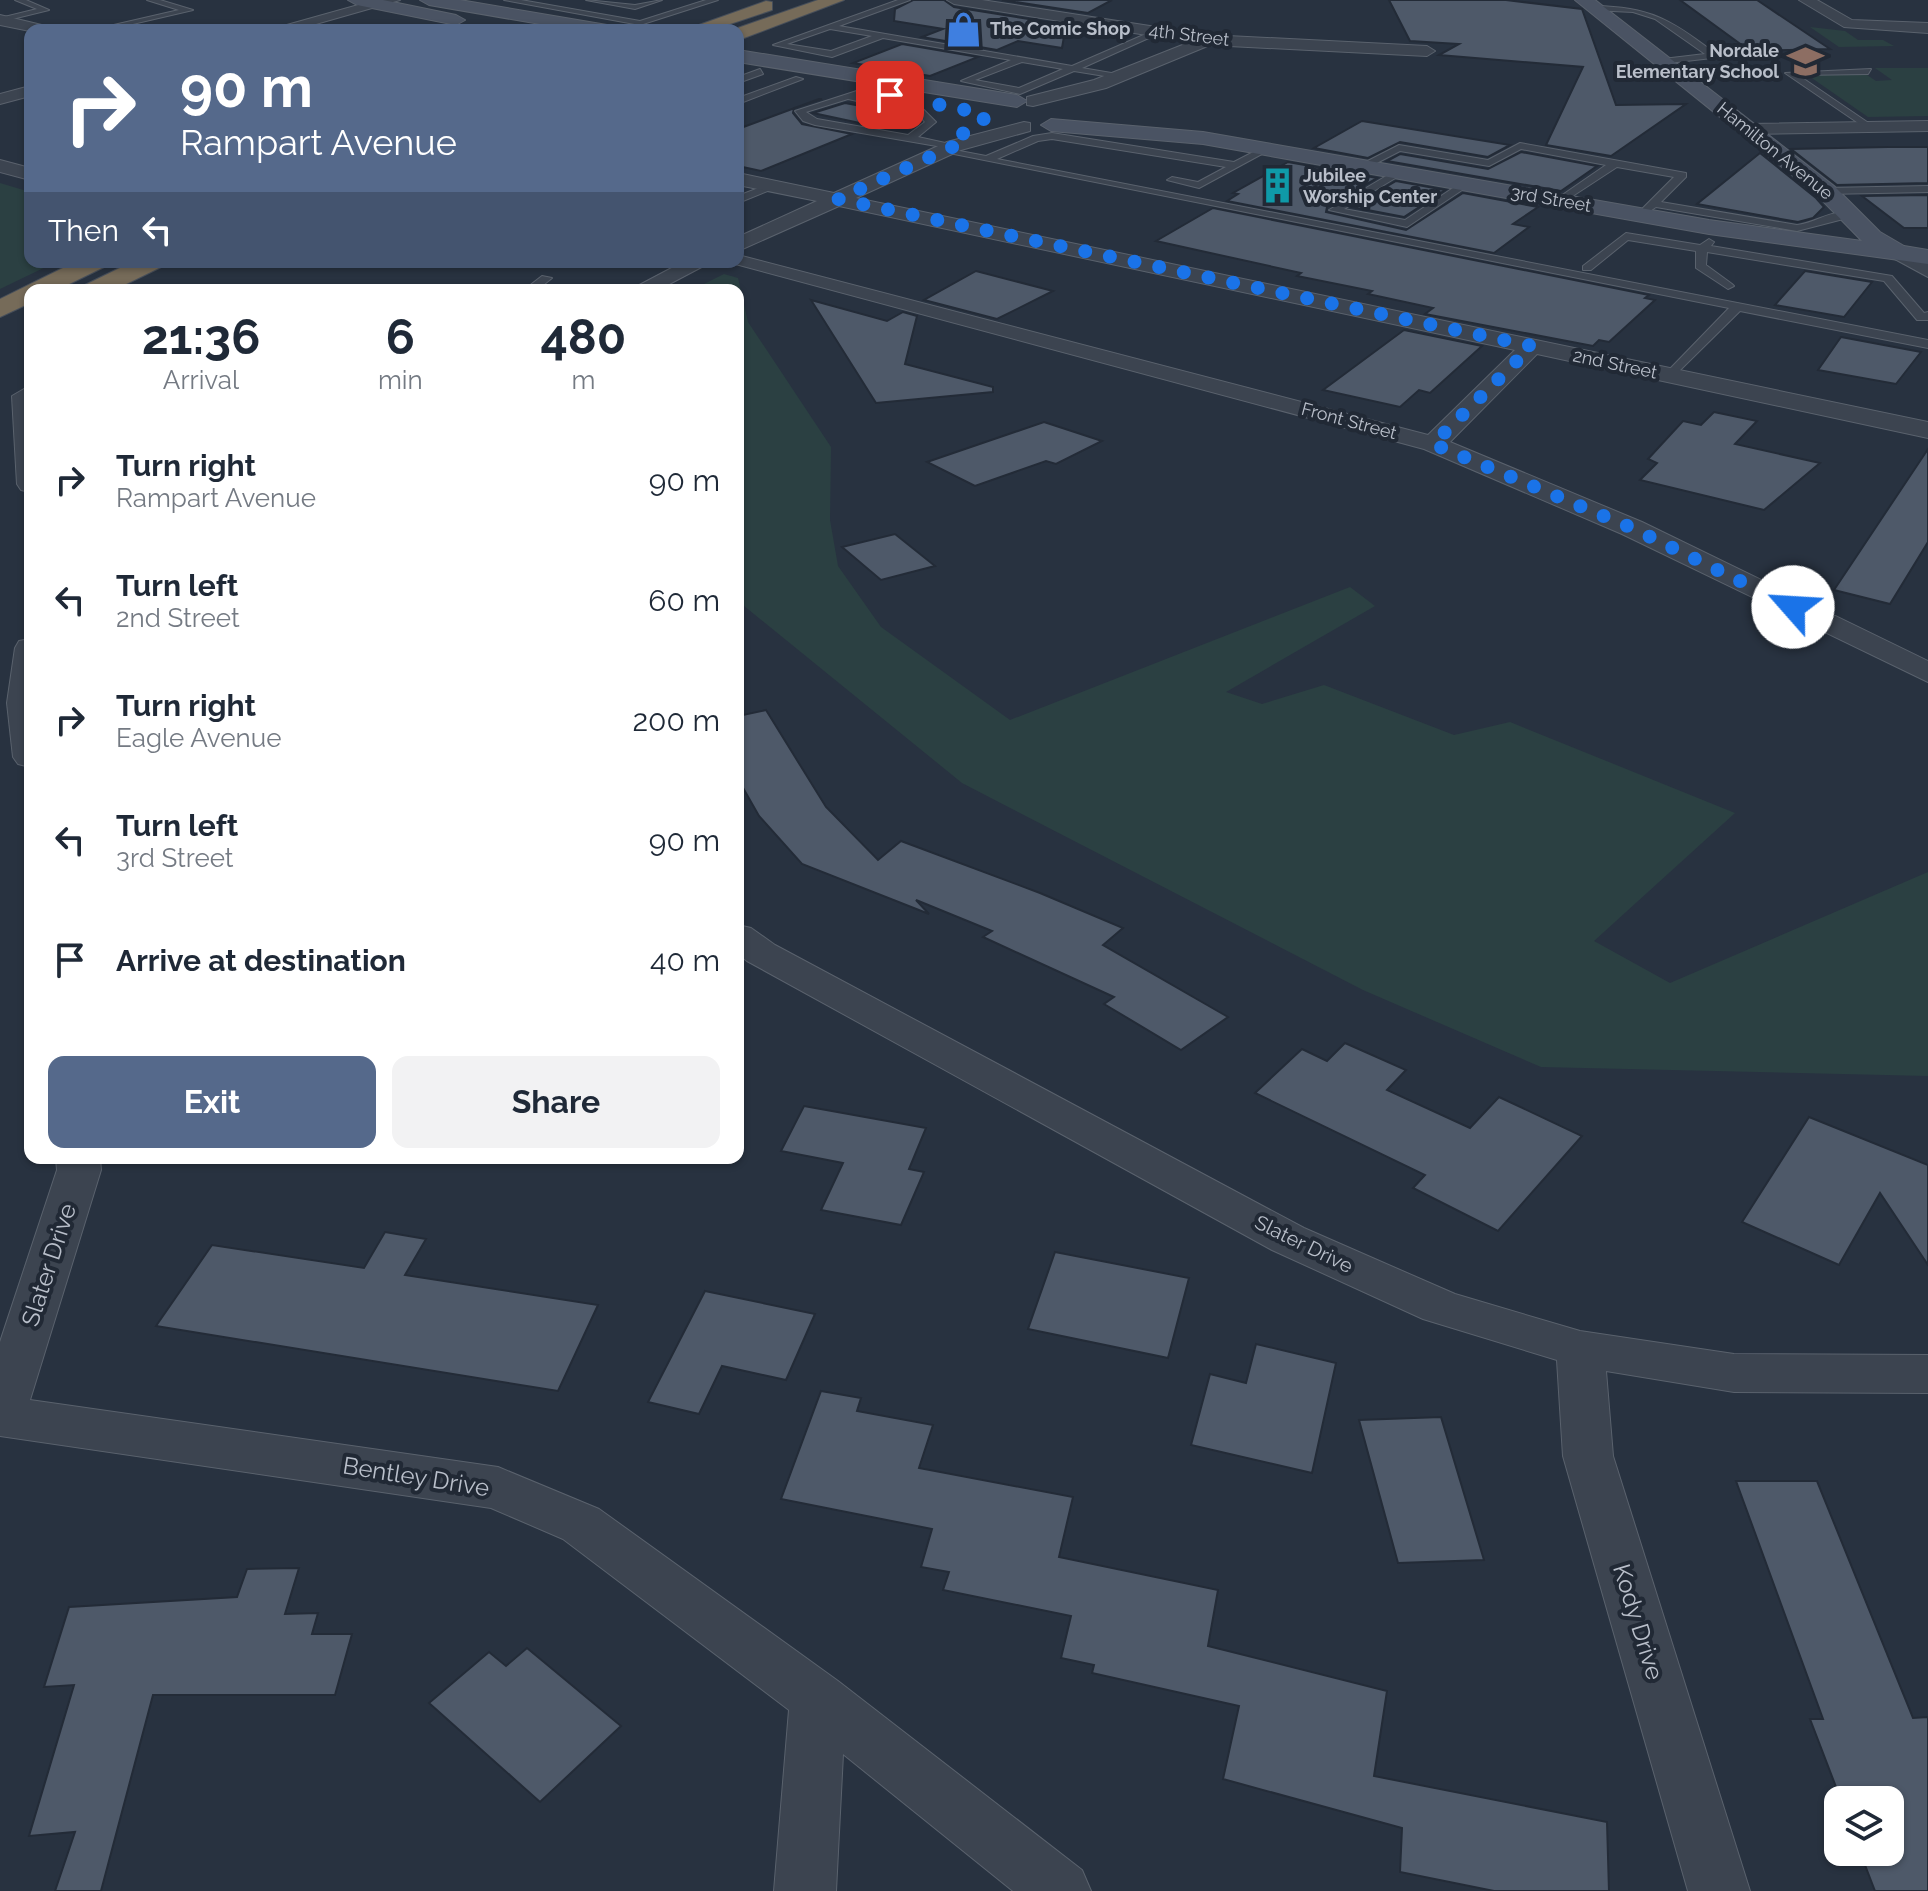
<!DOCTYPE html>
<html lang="en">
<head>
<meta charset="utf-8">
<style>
	body { margin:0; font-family:Raleway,sans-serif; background:#f2f2f3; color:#1f2937; height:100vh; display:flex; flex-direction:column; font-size:30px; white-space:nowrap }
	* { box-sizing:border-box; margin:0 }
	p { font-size:26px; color:#747a83 }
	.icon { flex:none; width:44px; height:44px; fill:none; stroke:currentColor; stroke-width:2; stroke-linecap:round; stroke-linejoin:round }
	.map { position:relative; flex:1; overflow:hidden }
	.details { position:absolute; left:24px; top:284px; width:720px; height:880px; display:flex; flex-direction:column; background:#fff; border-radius:16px; box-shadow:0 2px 6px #0004 }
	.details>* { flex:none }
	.hud { position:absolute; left:24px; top:24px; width:720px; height:244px; border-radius:16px; box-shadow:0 2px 6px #0004; background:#55698b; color:#fff; overflow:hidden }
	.fabs { position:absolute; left:1824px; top:1786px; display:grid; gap:16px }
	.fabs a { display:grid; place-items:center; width:80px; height:80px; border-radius:16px; background:#fff; box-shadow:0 2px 6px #0004; font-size:40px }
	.pin { position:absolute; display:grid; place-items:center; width:68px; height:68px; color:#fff; margin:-34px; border-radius:16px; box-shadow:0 4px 12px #0006 }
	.me { position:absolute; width:88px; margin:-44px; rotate:296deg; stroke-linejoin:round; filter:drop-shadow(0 0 6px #0008) }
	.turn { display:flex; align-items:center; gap:28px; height:168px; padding:0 24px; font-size:36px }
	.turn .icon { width:104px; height:104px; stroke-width:2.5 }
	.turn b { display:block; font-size:56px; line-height:68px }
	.then { display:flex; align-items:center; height:76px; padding:0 24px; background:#0003; gap:16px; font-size:30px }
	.eta { display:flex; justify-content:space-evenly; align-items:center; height:136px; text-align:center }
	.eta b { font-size:48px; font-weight:700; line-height:56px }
	.cta { display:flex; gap:16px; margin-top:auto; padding:16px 24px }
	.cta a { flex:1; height:92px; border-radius:16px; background:#55698b; color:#fff; font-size:32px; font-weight:700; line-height:92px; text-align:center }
	.cta a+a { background:#f2f2f3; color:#1f2937 }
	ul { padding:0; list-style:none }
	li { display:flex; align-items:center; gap:24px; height:120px; padding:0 24px }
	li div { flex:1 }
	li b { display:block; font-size:30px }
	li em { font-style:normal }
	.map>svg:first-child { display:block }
	.green { fill:#2b4042 }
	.building { fill:#4e5969; stroke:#232b37; stroke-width:2 }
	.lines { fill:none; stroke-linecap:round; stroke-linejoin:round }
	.lane-casing { stroke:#5a626d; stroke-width:2 }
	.street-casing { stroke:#5a626d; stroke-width:2 }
	.secondary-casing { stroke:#5a626d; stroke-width:2 }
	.highway-casing { stroke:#474f5a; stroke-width:2 }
	.lane { fill:#3c4450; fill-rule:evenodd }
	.street { fill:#3c4450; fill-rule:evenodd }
	.secondary { fill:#4a5363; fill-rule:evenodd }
	.highway { fill:#766b59; fill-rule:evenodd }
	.route { stroke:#1a73e8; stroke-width:14; stroke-dasharray:0 25.2 }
	.labels { text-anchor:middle; stroke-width:8; stroke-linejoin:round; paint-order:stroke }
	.far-poi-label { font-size:18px; font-weight:bold; fill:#b9bfca; stroke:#212935; text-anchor:start }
	.far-street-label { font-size:18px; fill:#b9bfca; stroke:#212935 }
	.street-label { font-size:20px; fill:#b9bfca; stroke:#212935 }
	.near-street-label { font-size:24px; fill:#b9bfca; stroke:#212935 }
</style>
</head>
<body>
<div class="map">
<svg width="1928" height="1891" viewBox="0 0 1928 1891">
	<rect width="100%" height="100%" fill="#283240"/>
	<g class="green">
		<path d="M1810 27 1845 31 1858 40H1883L1894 46 1839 47Z"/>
		<path d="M1875 68H1928V116L1868 117 1806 74 1864 73 1876 81 1892 80Z"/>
		<path d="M0 183 30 192V262H56L0 289Z"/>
		<path d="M724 274 738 278 748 322 831 447 830 520 838 566 881 627 1010 720 1350 587 1375 606 1226 692 1262 704 1324 685 1454 735 1510 722 1735 813 1594 941 1670 983 1928 872V1076L1541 1067 1363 990 962 783 738 601V290H692Z"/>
	</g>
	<g class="building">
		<path d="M913 0H944L954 7 1066 25 1062 48 1018 41 997 50 922 37 943 29 894 21 895 9Z"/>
		<path d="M1002 0H1112L1088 13Z"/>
		<path d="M1389 0H1506L1582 9 1616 105 1686 104 1611 156 1546 145 1583 67 1439 55 1459 44 1410 41Z"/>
		<path d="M1680 0H1757L1830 49 1750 51Z"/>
		<path d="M902 44 978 57 930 76 853 63Z"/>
		<path d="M819 99H822L794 108 793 113 802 124 852 134 761 171 738 166V129Z"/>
		<path d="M845 103 883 110 898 113 869 125 813 113Z"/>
		<path d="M1362 121 1510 145 1488 157 1400 142 1368 158 1314 148Z"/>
		<path d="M1888 147H1928V183L1837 185 1791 149Z"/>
		<path d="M1521 152 1597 166 1561 191 1387 161 1400 154 1488 169Z"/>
		<path d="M1760 153 1816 198 1824 207 1813 218 1798 222 1697 204Z"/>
		<path d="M1288 162 1377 178 1327 207 1326 212 1406 230 1463 193 1538 207 1513 224 1529 227 1494 253 1227 201 1238 194 1233 193Z"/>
		<path d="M1396 181 1445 190 1404 217 1352 207Z"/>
		<path d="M1928 195V228H1904L1862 196Z"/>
		<path d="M1213 208 1649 295 1645 298 1655 300 1609 342 1599 340 1593 346 1425 314 1433 308 1368 294 1372 291 1297 276 1301 273 1156 241Z"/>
		<path d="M976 271 1053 291 997 319 924 300Z"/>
		<path d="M1805 271 1872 282 1844 317 1775 305Z"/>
		<path d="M811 300 887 321 903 312 917 316 905 364 993 387V392L876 403Z"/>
		<path d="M1404 330 1482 346 1430 393 1419 390 1400 407 1323 390Z"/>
		<path d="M1841 337 1921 352 1896 384 1818 370Z"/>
		<path d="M1714 412 1757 421 1735 444 1820 463 1764 510 1640 480 1657 463 1648 459 1683 421 1701 425Z"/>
		<path d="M1044 422 1102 441 1056 464 1046 461 975 486 927 462Z"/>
		<path d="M1928 449V542L1890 604 1834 590Z"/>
		<path d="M895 534 935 566 881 580 842 547Z"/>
		<path d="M766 710 826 807 878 860 901 841 1040 893 1123 928 1103 945 1228 1017 1181 1050 1104 1004 1114 997 983 937 992 931 916 900 929 914 802 864 759 816 738 779V716Z"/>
		<path d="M1345 1043 1406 1070 1387 1090 1470 1128 1499 1097 1582 1136 1498 1231 1413 1188 1425 1175 1255 1093 1302 1049 1327 1061Z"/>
		<path d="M804 1106 926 1128 909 1169 924 1172 901 1225 821 1210 843 1163 781 1151Z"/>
		<path d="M1809 1117 1928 1165V1265L1880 1193 1839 1265 1742 1222Z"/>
		<path d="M385 1232 426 1239 405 1275 598 1305 558 1391 156 1326 212 1245 364 1268Z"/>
		<path d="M1055 1252 1189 1278 1168 1358 1028 1329Z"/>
		<path d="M705 1291 815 1314 786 1380 722 1366 699 1414 648 1402Z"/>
		<path d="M1256 1344 1336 1363 1312 1473 1191 1445 1210 1374 1246 1383Z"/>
		<path d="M821 1391 861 1398 857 1411 933 1425 919 1468 1073 1497 1059 1557 1218 1590 1208 1646 1387 1691 1374 1776 1607 1822 1609 1891H1494L1400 1872 1402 1828 1223 1779 1239 1706 1092 1673 1094 1665 1061 1658 1071 1616 943 1590 949 1572 921 1567 932 1529 781 1499Z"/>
		<path d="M1441 1417 1484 1560 1398 1563 1359 1420Z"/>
		<path d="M1736 1481H1817L1913 1718 1928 1717V1891H1875L1860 1852H1890V1800H1841L1810 1719H1823Z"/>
		<path d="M299 1568 285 1614 318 1613 312 1634H352L335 1695H153L101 1891H55L75 1832 29 1836 74 1685 44 1687 69 1607 237 1597 247 1569Z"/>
		<path d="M527 1648 621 1726 540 1802 429 1703 489 1652 506 1666Z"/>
	</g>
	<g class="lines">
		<defs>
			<g id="lane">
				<path d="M15 0H26L49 10 0 22V18L37 9Z"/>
				<path d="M147 0H160L193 10 107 30H92L179 10Z"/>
				<path d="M504 0H521L640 21 706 0H718L640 25Z"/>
				<path d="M586 0 635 5 662 0 635 9Z"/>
				<path d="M898 0H910L839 26 1072 66 1155 30 1162 32 1082 68 1123 75V79L1074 71 1020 94 961 81 1011 60 883 38 832 57 773 45ZM830 29 872 36 831 51 787 44ZM1022 62 1063 69 1019 88 975 80Z"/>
				<path d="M1595 6C1649 7 1670 19 1712 51V58L1660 64 1663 59 1705 54 1655 19 1633 12 1592 10Z"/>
				<path d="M760 69 763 74 738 83V77Z"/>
				<path d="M1871 69 1868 74 1798 75 1870 124 1867 129 1785 73Z"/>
				<path d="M796 77 803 79 738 104V98Z"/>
				<path d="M866 88 869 93 859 96 924 110 936 122 918 137 959 146 954 149 815 125 803 121 795 111ZM848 99 918 114 925 122 908 135 817 119 806 112Z"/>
				<path d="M1052 133 1234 162 1263 147 1271 149 1199 188 1167 180 1172 177 1198 182 1226 167 1052 139 1038 141 997 159 1928 340V348L1740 311 1670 380 1666 379V373L1729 308 939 151 944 148 986 156 1033 136Z"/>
				<path d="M1520 143 1686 173V177L1661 202 1797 225C1817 223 1836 205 1855 216L1797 231 1656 207 1647 213 1642 210 1643 208 1674 177 1617 167 1562 203 1558 202V198L1606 165 1521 149 1489 166 1400 151 1367 168 1358 166 1399 145 1488 160Z"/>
				<path d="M1398 169 1402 174 1344 209 1405 220 1462 182 1471 184 1407 227 1329 210Z"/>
				<path d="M771 183 775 188 738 203V196Z"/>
				<path d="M1928 186V192L1826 194 1821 191 1826 188Z"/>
				<path d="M1626 233 1700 245 1709 239 1714 242 1711 246 1892 276 1924 313 1928 312V320H1917L1884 281 1707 252 1706 265 1732 284 1734 286 1728 289 1696 268V251L1628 240 1591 270H1583V266Z"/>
				<path d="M542 276 552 278 537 290H524Z"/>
			</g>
			<g id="street">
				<path d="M376 0H400L295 30H269Z"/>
				<path d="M947 0H982L1208 35 1427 46 1435 51 1427 56 1210 45 1106 88 1033 106 1027 105V97L1094 80 1190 42 954 4Z"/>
				<path d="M1799 0H1817L1852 20 1928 23V33L1844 27Z"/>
				<path d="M0 15 50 27 52 30 30 31 0 25Z"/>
				<path d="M30 86V96L0 104V94Z"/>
				<path d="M1928 121V131L1749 134 1740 129 1749 124Z"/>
				<path d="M1024 122 1030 123V131L961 150 856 198 1928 422V438L1537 354 1450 442 1642 522 1928 661V682L1622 534 1424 449 728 262H738V255L1428 435 1515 350 839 206 738 251V237L817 201 738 185V173L834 193 947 142Z"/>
				<path d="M0 160 30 168V180L0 172Z"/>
				<path d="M1900 248 1928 262V277L1893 258 1889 254Z"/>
				<path d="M683 262H711L658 290H630Z"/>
				<path d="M24 389 30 390V492L21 490 17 484 12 396Z"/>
				<path d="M30 639V767L18 764 13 757 7 703 15 648 19 641Z"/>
				<path d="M738 925 751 928 775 945 1304 1228 1455 1294 1580 1331 1734 1354 1928 1355V1393L1734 1392 1606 1371 1613 1456 1750 1891H1688L1563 1456 1557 1360 1423 1319 1272 1250 747 961 738 954Z"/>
				<path d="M56 1158H100L101 1170 30 1400 498 1467 599 1509 838 1681 1082 1870 1091 1891H1013L843 1754 836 1891H774L789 1710 563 1539 491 1508 0 1436V1342L57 1170Z"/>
			</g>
			<g id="secondary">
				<path d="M348 0H383L456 15 465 20 456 25 357 5Z"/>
				<path d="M420 0H460L607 25 616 30H575L429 5Z"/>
				<path d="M1575 0H1595L1834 186 1880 232 1904 246 1928 250V264L1709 234 1203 144 1051 131 1041 125 1051 119 1203 132 1709 220 1862 241 1818 196Z"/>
				<path d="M738 50 1017 95 1027 101 1017 107 738 62Z"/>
			</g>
			<g id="highway">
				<path d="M818 0H844L744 38 738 39V30H732Z"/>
				<path d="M766 1 772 2V10L712 30H685Z"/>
				<path d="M75 262H107L104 267 57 290H30V303L0 317V299Z"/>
				<path d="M132 262H164L161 267 114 290H81L85 285Z"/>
			</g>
		</defs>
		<use href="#lane" class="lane-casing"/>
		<use href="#street" class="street-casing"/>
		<use href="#secondary" class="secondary-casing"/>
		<use href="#highway" class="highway-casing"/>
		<use href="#lane" class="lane"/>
		<use href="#street" class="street"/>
		<use href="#secondary" class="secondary"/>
		<use href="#highway" class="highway"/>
	</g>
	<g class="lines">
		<path class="route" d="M890 95 981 113 985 118 954 140 959 144 838 199 1532 346 1433 444 1632 528 1793 607"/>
	</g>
	<defs>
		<symbol id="shop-bare" viewBox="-9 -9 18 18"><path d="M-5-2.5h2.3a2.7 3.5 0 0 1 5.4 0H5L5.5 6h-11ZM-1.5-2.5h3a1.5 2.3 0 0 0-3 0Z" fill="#3f7fe0" stroke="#212935" stroke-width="2.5" paint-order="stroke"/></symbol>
		<symbol id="school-bare" viewBox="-9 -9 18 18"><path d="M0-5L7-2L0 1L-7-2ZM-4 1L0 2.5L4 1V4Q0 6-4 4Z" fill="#8d6e63" stroke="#212935" stroke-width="2.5" paint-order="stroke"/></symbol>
		<symbol id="building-bare" viewBox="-9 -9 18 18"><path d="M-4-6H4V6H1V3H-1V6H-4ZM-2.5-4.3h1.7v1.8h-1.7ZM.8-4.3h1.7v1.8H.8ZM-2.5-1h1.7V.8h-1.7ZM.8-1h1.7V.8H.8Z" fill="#0f9aa8" stroke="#212935" stroke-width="2.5" paint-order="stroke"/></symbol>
	</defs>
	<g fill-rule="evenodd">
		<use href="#shop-bare" x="938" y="4" width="51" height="51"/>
		<use href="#school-bare" x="1780" y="36" width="51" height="51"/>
		<use href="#building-bare" x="1252" y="160" width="51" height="51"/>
	</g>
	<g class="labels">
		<g class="far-poi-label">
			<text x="990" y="35">The Comic Shop</text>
			<text x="1779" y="57" text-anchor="end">Nordale<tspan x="1779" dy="21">Elementary School</tspan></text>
			<text x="1303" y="182">Jubilee<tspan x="1303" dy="21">Worship Center</tspan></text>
		</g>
		<g class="far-street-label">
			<text transform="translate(1189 35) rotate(7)" y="6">4th Street</text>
			<text transform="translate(1775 151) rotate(39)" y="6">Hamilton Avenue</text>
			<text transform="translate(1551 199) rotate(10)" y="6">3rd Street</text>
			<text transform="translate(1615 364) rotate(12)" y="6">2nd Street</text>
			<text transform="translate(1349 421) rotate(15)" y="6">Front Street</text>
		</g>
		<g class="street-label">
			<text transform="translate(1304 1244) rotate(26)" y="7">Slater Drive</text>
		</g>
		<g class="near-street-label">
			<text transform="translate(49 1265) rotate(-72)" y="8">Slater Drive</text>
			<text transform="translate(416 1477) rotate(9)" y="8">Bentley Drive</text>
			<text transform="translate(1638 1622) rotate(73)" y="8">Kody Drive</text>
		</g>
	</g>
</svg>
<div class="fabs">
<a><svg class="icon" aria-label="layers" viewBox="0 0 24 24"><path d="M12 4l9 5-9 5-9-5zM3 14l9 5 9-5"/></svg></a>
</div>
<div class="pin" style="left:890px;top:95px;background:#d93025"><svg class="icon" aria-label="arrive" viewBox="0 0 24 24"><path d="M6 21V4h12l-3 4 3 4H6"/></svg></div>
<svg class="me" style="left:1793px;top:607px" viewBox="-20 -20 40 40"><circle r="19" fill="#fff"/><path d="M0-13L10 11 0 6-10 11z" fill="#1a73e8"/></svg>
<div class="hud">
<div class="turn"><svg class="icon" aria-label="right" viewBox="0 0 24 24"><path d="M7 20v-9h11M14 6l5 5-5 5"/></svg><div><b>90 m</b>Rampart Avenue</div></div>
<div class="then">Then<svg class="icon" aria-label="left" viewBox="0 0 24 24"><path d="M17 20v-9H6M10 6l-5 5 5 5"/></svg></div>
</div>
<section class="details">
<div class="eta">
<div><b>21:36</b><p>Arrival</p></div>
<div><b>6</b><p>min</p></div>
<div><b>480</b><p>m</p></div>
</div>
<ul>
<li><svg class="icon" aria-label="right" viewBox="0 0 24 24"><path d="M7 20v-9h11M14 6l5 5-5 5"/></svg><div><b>Turn right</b><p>Rampart Avenue</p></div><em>90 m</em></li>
<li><svg class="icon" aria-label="left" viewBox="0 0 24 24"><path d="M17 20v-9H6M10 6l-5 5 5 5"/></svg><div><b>Turn left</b><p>2nd Street</p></div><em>60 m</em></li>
<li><svg class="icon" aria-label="right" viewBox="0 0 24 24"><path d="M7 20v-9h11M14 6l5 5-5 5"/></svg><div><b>Turn right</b><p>Eagle Avenue</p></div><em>200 m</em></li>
<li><svg class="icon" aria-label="left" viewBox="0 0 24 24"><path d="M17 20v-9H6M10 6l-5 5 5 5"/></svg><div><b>Turn left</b><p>3rd Street</p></div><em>90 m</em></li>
<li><svg class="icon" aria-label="arrive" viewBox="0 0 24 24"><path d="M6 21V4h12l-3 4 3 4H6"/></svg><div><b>Arrive at destination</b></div><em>40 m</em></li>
</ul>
<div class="cta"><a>Exit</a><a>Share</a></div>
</section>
</div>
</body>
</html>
